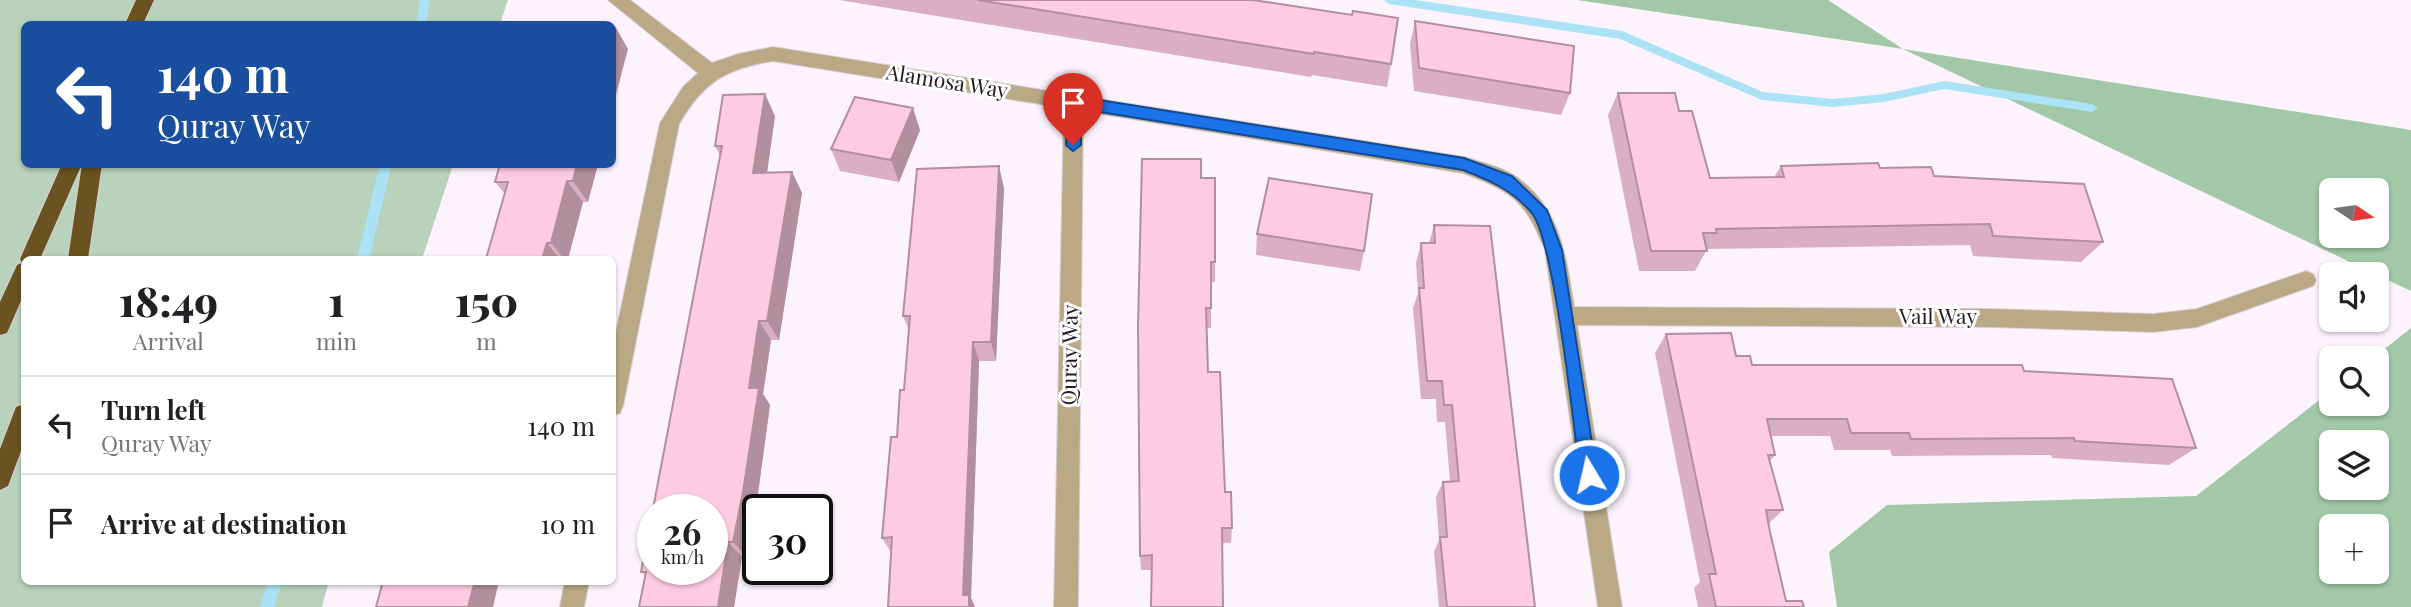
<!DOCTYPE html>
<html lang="en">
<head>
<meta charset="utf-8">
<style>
	body { margin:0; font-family:"Playfair Display",serif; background:#f6f6f6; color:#202124; height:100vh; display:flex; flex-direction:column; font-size:26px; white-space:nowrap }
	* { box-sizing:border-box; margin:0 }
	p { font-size:23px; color:#757577 }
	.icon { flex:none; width:38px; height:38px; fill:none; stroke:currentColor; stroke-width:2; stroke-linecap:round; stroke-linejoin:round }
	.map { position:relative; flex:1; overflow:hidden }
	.side { position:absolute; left:21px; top:256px; width:595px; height:329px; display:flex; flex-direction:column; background:#fff; border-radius:10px; box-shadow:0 2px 5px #0004 }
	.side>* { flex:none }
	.guide { position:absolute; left:21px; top:21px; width:595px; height:147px; border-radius:10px; box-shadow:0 2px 5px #0004; background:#1a4fa0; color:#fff; overflow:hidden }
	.needle { width:46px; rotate:103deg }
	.fabs { position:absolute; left:2319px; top:178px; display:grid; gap:14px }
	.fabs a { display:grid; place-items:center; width:70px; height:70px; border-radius:10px; background:#fff; box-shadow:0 2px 5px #0004; font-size:35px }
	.speed { position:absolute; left:637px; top:494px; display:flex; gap:14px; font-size:35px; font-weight:700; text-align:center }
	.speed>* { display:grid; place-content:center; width:91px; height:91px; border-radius:50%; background:#fff; box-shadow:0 2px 5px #0004; line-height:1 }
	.speed small { font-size:18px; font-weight:400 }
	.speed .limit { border:4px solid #111; border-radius:10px; background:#fff; color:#111 }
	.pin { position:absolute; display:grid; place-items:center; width:60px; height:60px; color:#fff; margin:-72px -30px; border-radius:50% 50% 50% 0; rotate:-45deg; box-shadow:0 0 7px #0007 }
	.pin .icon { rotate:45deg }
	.me { position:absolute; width:77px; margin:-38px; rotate:351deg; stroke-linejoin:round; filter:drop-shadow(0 0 5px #0008) }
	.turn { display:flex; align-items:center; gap:24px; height:147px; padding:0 21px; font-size:32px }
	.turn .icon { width:91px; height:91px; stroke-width:2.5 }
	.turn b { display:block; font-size:49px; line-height:60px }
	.eta { display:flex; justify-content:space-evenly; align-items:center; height:119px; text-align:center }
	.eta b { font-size:42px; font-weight:800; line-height:49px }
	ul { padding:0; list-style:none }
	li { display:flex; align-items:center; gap:21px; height:98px; padding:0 21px; border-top:2px solid #e0e0e0 }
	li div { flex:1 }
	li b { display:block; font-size:26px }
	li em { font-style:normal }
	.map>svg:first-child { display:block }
	.green { fill:#b8d2bb }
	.forest { fill:#a2c8a7; fill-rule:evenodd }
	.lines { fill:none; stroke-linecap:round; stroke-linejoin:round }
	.stream { fill:#abe2f5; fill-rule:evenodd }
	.minor-casing { stroke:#d9d0d9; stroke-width:2 }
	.highway-casing { stroke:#d9d0d9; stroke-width:2 }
	.minor { fill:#bba884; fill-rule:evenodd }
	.highway { fill:#6a5221; fill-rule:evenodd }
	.wall { fill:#daafc1 }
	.shaded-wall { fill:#b28f9d }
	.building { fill:#fecce0; stroke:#b28f9d; stroke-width:2; fill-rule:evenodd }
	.route { fill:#1a73e8; stroke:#114b97; stroke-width:2 }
	.labels { text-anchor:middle; stroke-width:6; stroke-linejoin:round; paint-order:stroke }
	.street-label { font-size:21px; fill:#231a23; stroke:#fff }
</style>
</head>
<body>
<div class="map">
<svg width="2411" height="607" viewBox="0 0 2411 607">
	<rect width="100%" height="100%" fill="#fcf3fc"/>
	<path class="green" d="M0 0H508L500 24H24V164L453 165 422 259H24V581H329L322 607H0Z"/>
	<g class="forest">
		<path d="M1577 0H1828L1903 49 2411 130V291L1903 49ZM2331 191H2376V236H2331Z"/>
		<path d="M2411 328V607H1837L1829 552 1887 505 2196 496 2331 391V404H2376V359H2372ZM2331 443H2376V488H2331ZM2331 527H2376V572H2331Z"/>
	</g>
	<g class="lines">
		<g class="stream">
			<path d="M420 0H430L426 24H416Z"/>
			<path d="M1384 0H1416L1622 31 1763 92 1833 99 1884 94 1944 81 2092 104 2098 108 2092 112 1944 89 1884 102 1833 107 1762 100 1620 39 1389 4Z"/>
			<path d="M380 164H392L369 259H357Z"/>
			<path d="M268 581H282L274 607H260Z"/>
		</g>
		<defs>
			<g id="minor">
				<path d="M608 0H630L712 63 738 54 773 47 1464 157C1480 162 1502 167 1515 176 1561 208 1566 256 1574 307L1990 309 2153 314 2197 309 2306 271 2313 274 2316 280 2313 286 2197 327 2153 332 1990 327 1577 325 1622 607H1598L1545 250C1525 200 1513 192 1463 173L1083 111 1078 607H1054L1064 108 773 61C725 69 704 82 679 124L623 406 620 413 612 416V351L660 123 683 87 698 73Z"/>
				<path d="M565 581H589L584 607H560Z"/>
			</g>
			<g id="highway">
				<path d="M136 0H154L143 24H125Z"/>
				<path d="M62 164H82L40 259H24V294L7 333 0 335V302L17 265 22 263 20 259Z"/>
				<path d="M82 164H102L88 259H68Z"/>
				<path d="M24 404V443L8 486 0 490V449L16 407Z"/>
			</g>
		</defs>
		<use href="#minor" class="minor-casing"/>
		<use href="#highway" class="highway-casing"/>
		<use href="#minor" class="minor"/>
		<use href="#highway" class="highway"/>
	</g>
	<g class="wall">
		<path d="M839 0H1253L1391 64 1387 87 1312 75 1311 77Z"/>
		<path d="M1415 21 1570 93 1561 115 1414 91 1410 44Z"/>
		<path d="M1618 93 1679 111 1710 178 1774 177 1781 166 1880 168 1934 176 2103 242 2081 262 1973 256 1970 245 1707 249 1695 271H1639L1608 115Z"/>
		<path d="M775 116 767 172H792L802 193 779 340H771L763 394 770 405 756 508 747 557H742L734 607H639L645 575 641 572 720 155 715 146Z"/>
		<path d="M920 130 899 182 840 171 831 149Z"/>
		<path d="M500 164H598L588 202H583L568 259H486L505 194 495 182Z"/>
		<path d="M1215 178V282H1211V328H1206L1208 372 1225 492 1232 528 1231 543H1222L1152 570H1141L1140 556Z"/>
		<path d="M1004 188 996 361H979L971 598 975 607H888L891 552 882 538 904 390 909 330 903 316Z"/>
		<path d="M1434 225 1535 607H1439L1434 552 1439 540 1436 497 1443 482 1450 481 1445 422H1437L1436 399H1421L1413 308 1418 293 1416 263 1421 243H1429Z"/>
		<path d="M1257 234 1364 251 1360 271 1256 255Z"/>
		<path d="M1666 334 1736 356 1752 365 2024 371 2196 448 2169 465 2052 458 2051 455 1892 456 1890 450H1834L1830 436H1771L1775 455 1770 461 1783 510 1768 524 1786 601 1804 607H1698L1694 588 1700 582 1655 353Z"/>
	</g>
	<g class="shaded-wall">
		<path d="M615 26 628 49 612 110V35Z"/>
		<path d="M765 94 775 116 764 194 753 173Z"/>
		<path d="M913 108 920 130 899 182 891 160Z"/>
		<path d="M577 164H598L588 202 573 181Z"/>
		<path d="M999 166 1004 188 996 361 991 342Z"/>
		<path d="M792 172 802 193 779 340 767 321Z"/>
		<path d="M567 181 583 202 568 259H564L551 243Z"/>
		<path d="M547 243 560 259H542Z"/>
		<path d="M759 321 771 340 763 394 770 405 756 508 747 557 733 542 749 388Z"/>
		<path d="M973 342 979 361 971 598 975 607H969L963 595Z"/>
		<path d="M728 542 742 557 734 607H718Z"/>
		<path d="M475 581H499L493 607H468Z"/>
	</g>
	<g class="building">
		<path d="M978 0H1253L1352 15 1353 11 1398 18 1391 64 1314 52V54Z"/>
		<path d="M1415 21 1574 46 1570 93 1419 68Z"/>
		<path d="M1618 93H1675L1679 111H1692L1710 178 1784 177 1781 166 1878 163 1880 168 1931 167 1934 176 2084 184 2103 242 1993 236 1990 224 1716 229 1717 233H1703L1707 251H1651Z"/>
		<path d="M765 94 753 173 792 172 767 321H759L749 388H759L743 492 733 542H728L718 607H639L646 572H641L722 146H715L723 95ZM653 509H712V569H653Z"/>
		<path d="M855 97 913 108 891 160 831 149Z"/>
		<path d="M1142 159H1201V178H1215V262H1211V308H1206L1208 372H1220L1225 492H1231L1232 528H1222L1223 607H1151L1152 555 1140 556 1138 326Z"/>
		<path d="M500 164H577L573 181H567L551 243H547L542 259H486L508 182H495Z"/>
		<path d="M999 166 991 342H973L963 595H969V607H888L892 537 882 538 891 437H897L900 390H904L910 316H903L917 169Z"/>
		<path d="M1269 178 1372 194 1364 251 1257 234Z"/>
		<path d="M1434 225 1490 226 1535 607H1447L1440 537H1447L1443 482 1459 481 1452 405H1444L1442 381H1427L1419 288H1424L1421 243H1435Z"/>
		<path d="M1731 333 1736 356H1750L1752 365H2022L2024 371 2172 379 2196 448 2075 441 2074 438 1911 439 1909 433H1851L1847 419H1767L1775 455H1768L1783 510H1766L1770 532 1786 601H1802L1804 607H1716L1709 574H1716L1666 334Z"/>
		<path d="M383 581H475L468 607H376Z"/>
	</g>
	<path class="route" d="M1074 96 1464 158 1512 176 1547 210 1562 250 1597 475 1595 480 1589 483 1583 480 1580 475C1574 429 1554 237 1531 212 1512 190 1489 180 1463 170L1081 109V145L1073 151 1066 145 1067 102Z"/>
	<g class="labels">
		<g class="street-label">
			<text transform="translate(947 82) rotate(9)" y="7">Alamosa Way</text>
			<text x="1938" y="324">Vail Way</text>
			<text transform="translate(1070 355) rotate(-89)" y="7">Quray Way</text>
		</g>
	</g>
</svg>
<div class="fabs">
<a><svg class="needle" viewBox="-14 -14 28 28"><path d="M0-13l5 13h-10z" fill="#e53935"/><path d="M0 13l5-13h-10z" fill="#757577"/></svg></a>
<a><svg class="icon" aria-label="sound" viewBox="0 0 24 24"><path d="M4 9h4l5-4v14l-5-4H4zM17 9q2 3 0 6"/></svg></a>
<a><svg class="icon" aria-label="search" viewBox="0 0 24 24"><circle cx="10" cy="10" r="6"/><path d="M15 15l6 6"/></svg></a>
<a><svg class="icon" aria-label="layers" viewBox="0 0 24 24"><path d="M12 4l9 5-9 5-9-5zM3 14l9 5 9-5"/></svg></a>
<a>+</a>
</div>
<div class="speed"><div>26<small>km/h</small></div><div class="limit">30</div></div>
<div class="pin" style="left:1073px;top:145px;background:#d93025"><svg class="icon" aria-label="arrive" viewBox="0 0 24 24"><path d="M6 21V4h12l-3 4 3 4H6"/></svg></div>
<svg class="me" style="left:1589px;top:475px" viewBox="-20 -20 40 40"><circle r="17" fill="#1a73e8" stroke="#fff" stroke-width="3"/><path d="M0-11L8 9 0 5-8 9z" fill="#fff"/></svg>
<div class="guide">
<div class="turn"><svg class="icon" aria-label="left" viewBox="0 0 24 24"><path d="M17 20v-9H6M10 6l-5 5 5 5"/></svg><div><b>140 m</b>Quray Way</div></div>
</div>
<section class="side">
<div class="eta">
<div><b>18:49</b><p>Arrival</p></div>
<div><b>1</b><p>min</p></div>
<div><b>150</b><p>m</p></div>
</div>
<ul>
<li><svg class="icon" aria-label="left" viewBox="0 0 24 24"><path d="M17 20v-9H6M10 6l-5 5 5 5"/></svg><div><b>Turn left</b><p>Quray Way</p></div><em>140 m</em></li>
<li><svg class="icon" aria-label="arrive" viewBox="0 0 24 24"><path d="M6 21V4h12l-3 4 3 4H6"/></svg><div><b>Arrive at destination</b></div><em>10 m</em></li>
</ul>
</section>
</div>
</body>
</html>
